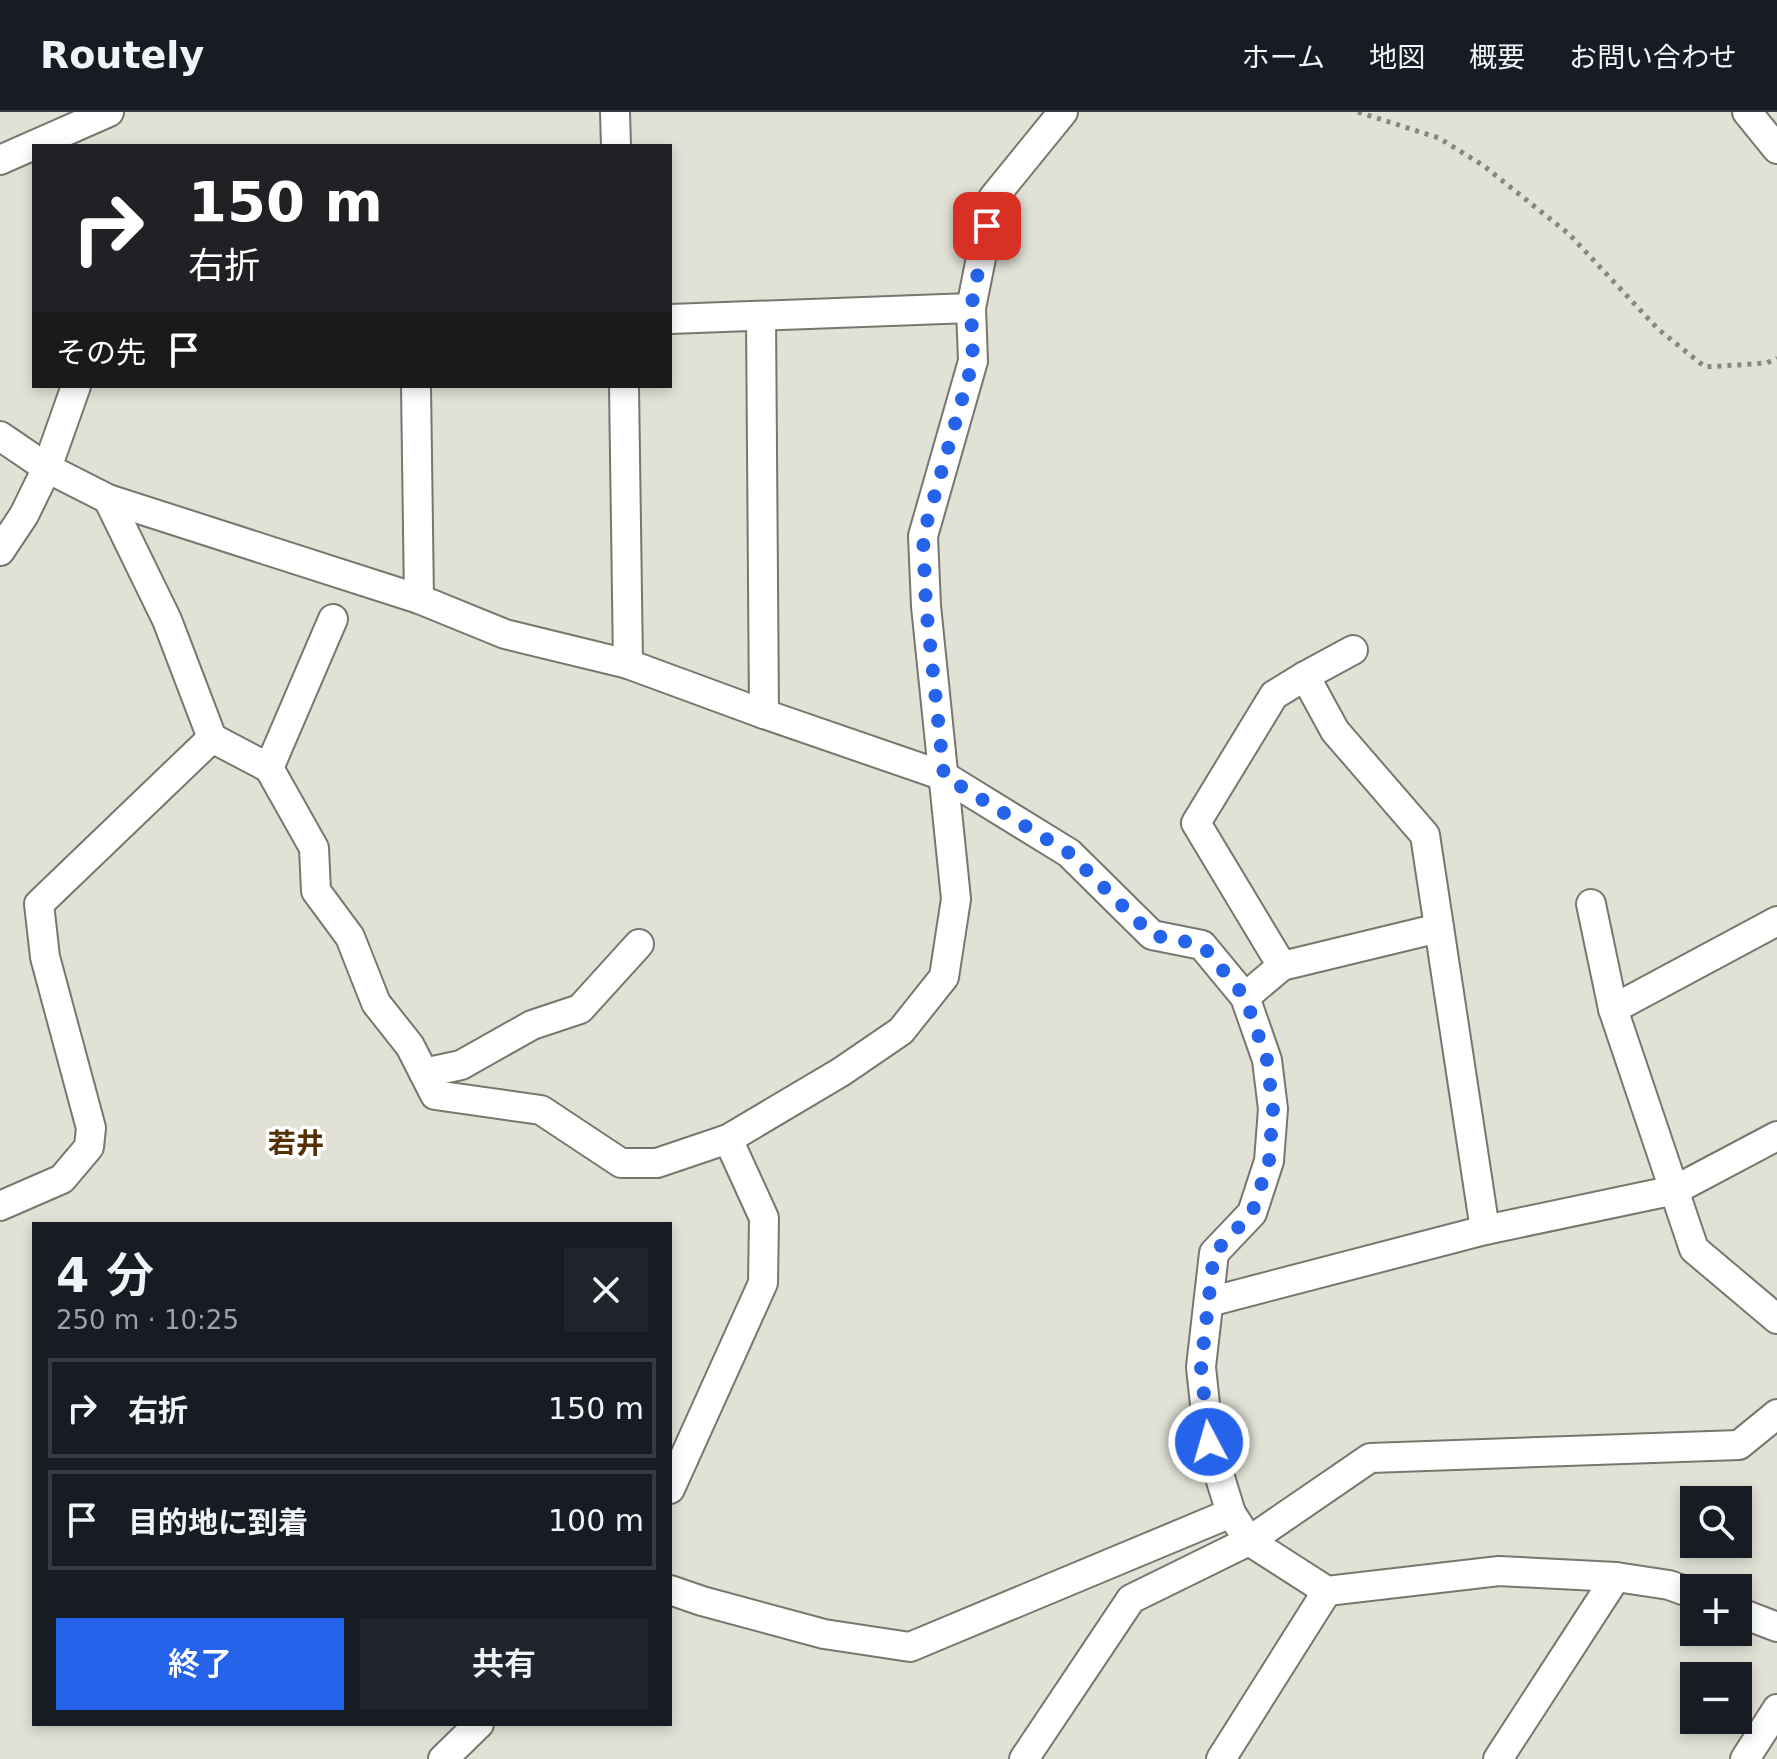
<!DOCTYPE html>
<html lang="ja">
<head>
<meta charset="utf-8">
<style>
	body { margin:0; font-family:"DejaVu Sans","Noto Sans JP",sans-serif; background:#20242c; color:#f1f3f6; height:100vh; display:flex; flex-direction:column; font-size:30px; white-space:nowrap }
	* { box-sizing:border-box; margin:0 }
	p { font-size:26px; color:#9ea1a6 }
	.icon { flex:none; width:44px; height:44px; fill:none; stroke:currentColor; stroke-width:2; stroke-linecap:round; stroke-linejoin:round }
	.map { position:relative; flex:1; overflow:hidden }
	.details { position:absolute; left:32px; top:1110px; width:640px; height:504px; display:flex; flex-direction:column; background:#171b24; border-radius:0px; box-shadow:0 4px 12px #0003 }
	.details>* { flex:none }
	.banner { position:absolute; left:32px; top:32px; width:640px; height:244px; border-radius:0px; box-shadow:0 4px 12px #0003; background:#202124; color:#fff; overflow:hidden }
	.controls { position:absolute; left:1680px; top:1374px; display:grid; gap:16px }
	.controls a { display:grid; place-items:center; width:72px; height:72px; border-radius:0px; background:#171b24; box-shadow:0 4px 12px #0003; font-size:40px }
	.pin { position:absolute; display:grid; place-items:center; width:68px; height:68px; color:#fff; margin:-34px; border-radius:16px; box-shadow:0 4px 12px #0006 }
	.me { position:absolute; width:88px; margin:-44px; rotate:354deg; stroke-linejoin:round; filter:drop-shadow(0 0 6px #0008) }
	.turn { display:flex; align-items:center; gap:28px; height:168px; padding:0 24px; font-size:36px }
	.turn .icon { width:104px; height:104px; stroke-width:2.5 }
	.turn b { display:block; font-size:56px; line-height:68px }
	.then { display:flex; align-items:center; height:76px; padding:0 24px; background:#0003; gap:16px; font-size:30px }
	.round { display:grid; place-items:center; flex:none; width:84px; height:84px; border-radius:0px; background:#20242c }
	.overview { display:flex; align-items:center; justify-content:space-between; height:136px; padding:0 24px }
	h1 { font-size:48px; font-weight:600; line-height:60px }
	.action { display:flex; gap:16px; margin-top:auto; padding:16px 24px }
	.action a { flex:1; height:92px; border-radius:0px; background:#2563eb; color:#fff; font-size:32px; font-weight:600; line-height:92px; text-align:center }
	.action a+a { background:#20242c; color:#f1f3f6 }
	ul { padding:0; list-style:none }
	li { display:flex; align-items:center; gap:24px; height:100px; margin:0 16px 12px; padding:0 8px; border:4px solid #363941; border-radius:0px }
	li div { flex:1 }
	li b { display:block; font-size:30px }
	li em { font-style:normal }
	header { display:flex; align-items:center; gap:48px; box-sizing:border-box; height:112px; padding:0 40px; background:#171b24; border-bottom:2px solid #363941 }
	header strong { font-size:38px }
	nav { display:flex; gap:44px; margin-inline-start:auto; font-size:28px }
	.map>svg:first-child { display:block }
	.lines { fill:none; stroke-linecap:round; stroke-linejoin:round }
	.street-casing { stroke:#78766d; stroke-width:32 }
	.path { stroke:#878780; stroke-width:5; stroke-dasharray:4 6; stroke-linecap:butt }
	.street { stroke:#fff; stroke-width:28 }
	.route { stroke:#2563eb; stroke-width:14; stroke-dasharray:0 25.2 }
	.labels { text-anchor:middle; stroke-width:7; stroke-linejoin:round; paint-order:stroke }
	.neighbourhood-label { font-size:28px; font-weight:bold; fill:#553000; stroke:#fff }
</style>
</head>
<body>
<header>
<strong>Routely</strong>
<nav><a>ホーム</a><a>地図</a><a>概要</a><a>お問い合わせ</a></nav>
</header>
<div class="map">
<svg width="1777" height="1647" viewBox="0 0 1777 1647">
	<rect width="100%" height="100%" fill="#e2e1d6"/>
	<g class="lines">
		<defs>
			<g id="street">
				<path d="M615 0 616 34"/>
				<path d="M1747 0 1777 37"/>
				<path d="M0 48 109 0"/>
				<path d="M761 204 764 602"/>
				<path d="M670 207 971 196"/>
				<path d="M416 274 419 487"/>
				<path d="M624 274 628 552"/>
				<path d="M0 324 47 356 108 387 419 487 505 522 628 552 764 602 944 664 1069 741 1152 823 1202 833 1245 885 1267 948 1273 997 1269 1049 1252 1101 1214 1141 1201 1255 1209 1330 1231 1401 1249 1429 1327 1479 1499 1459 1616 1465 1669 1473 1694 1482"/>
				<path d="M108 387 167 508 212 626 269 656 314 736 316 779 350 825 376 891 410 934 435 983 541 998 621 1051H657L728 1027 841 960 901 919 944 865 956 787 926 494 923 424 973 249 971 196 993 86 1063 0"/>
				<path d="M0 439 24 403 47 356 76 274"/>
				<path d="M1305 564 1353 538"/>
				<path d="M269 656 333 507"/>
				<path d="M1591 792 1613 897 1694 1137 1777 1207"/>
				<path d="M1282 854 1196 711 1274 583 1305 564 1335 619 1425 723 1485 1118"/>
				<path d="M1245 885 1282 854 1439 816"/>
				<path d="M1613 897 1777 809"/>
				<path d="M424 961 461 953 532 913 580 897 639 832"/>
				<path d="M0 1094 62 1067 89 1035 91 1016 45 845 39 792 212 626"/>
				<path d="M1209 1190 1485 1118 1675 1078 1777 1024"/>
				<path d="M670 1377 763 1171 764 1106 728 1027"/>
				<path d="M670 1478 702 1489 824 1522 910 1535 1231 1401"/>
				<path d="M1738 1500 1777 1515"/>
				<path d="M443 1647 479 1612"/>
				<path d="M1024 1647 1131 1487 1249 1429 1370 1346 1739 1333 1777 1302"/>
				<path d="M1221 1647 1327 1479"/>
				<path d="M1498 1647 1616 1465"/>
				<path d="M1745 1647 1777 1597"/>
			</g>
		</defs>
		<use href="#street" class="street-casing"/>
		<path class="path" d="M1358 0 1439 26 1484 54 1569 122 1658 217 1705 255 1767 251 1777 246"/>
		<use href="#street" class="street"/>
	</g>
	<g class="lines">
		<path class="route" d="M987 114 971 196 973 249 923 424 926 494 944 664 1069 741 1152 823 1202 833 1245 885 1267 948 1273 997 1269 1049 1252 1101 1214 1141 1201 1255 1209 1330"/>
	</g>
	<g class="labels">
		<g class="neighbourhood-label">
			<text x="296" y="1041">若井</text>
		</g>
	</g>
</svg>
<div class="controls">
<a><svg class="icon" aria-label="search" viewBox="0 0 24 24"><circle cx="10" cy="10" r="6"/><path d="M15 15l6 6"/></svg></a>
<a>+</a>
<a>−</a>
</div>
<div class="pin" style="left:987px;top:114px;background:#d93025"><svg class="icon" aria-label="arrive" viewBox="0 0 24 24"><path d="M6 21V4h12l-3 4 3 4H6"/></svg></div>
<svg class="me" style="left:1209px;top:1330px" viewBox="-20 -20 40 40"><circle r="17" fill="#2563eb" stroke="#fff" stroke-width="3"/><path d="M0-11L8 9 0 5-8 9z" fill="#fff"/></svg>
<div class="banner">
<div class="turn"><svg class="icon" aria-label="right" viewBox="0 0 24 24"><path d="M7 20v-9h11M14 6l5 5-5 5"/></svg><div><b>150 m</b>右折</div></div>
<div class="then">その先<svg class="icon" aria-label="arrive" viewBox="0 0 24 24"><path d="M6 21V4h12l-3 4 3 4H6"/></svg></div>
</div>
<section class="details">
<div class="overview"><div><h1>4 分</h1><p>250 m · 10:25</p></div><a class="round"><svg class="icon" aria-label="close" viewBox="0 0 24 24"><path d="M6 6l12 12M18 6L6 18"/></svg></a></div>
<ul>
<li><svg class="icon" aria-label="right" viewBox="0 0 24 24"><path d="M7 20v-9h11M14 6l5 5-5 5"/></svg><div><b>右折</b></div><em>150 m</em></li>
<li><svg class="icon" aria-label="arrive" viewBox="0 0 24 24"><path d="M6 21V4h12l-3 4 3 4H6"/></svg><div><b>目的地に到着</b></div><em>100 m</em></li>
</ul>
<div class="action"><a>終了</a><a>共有</a></div>
</section>
</div>
</body>
</html>
